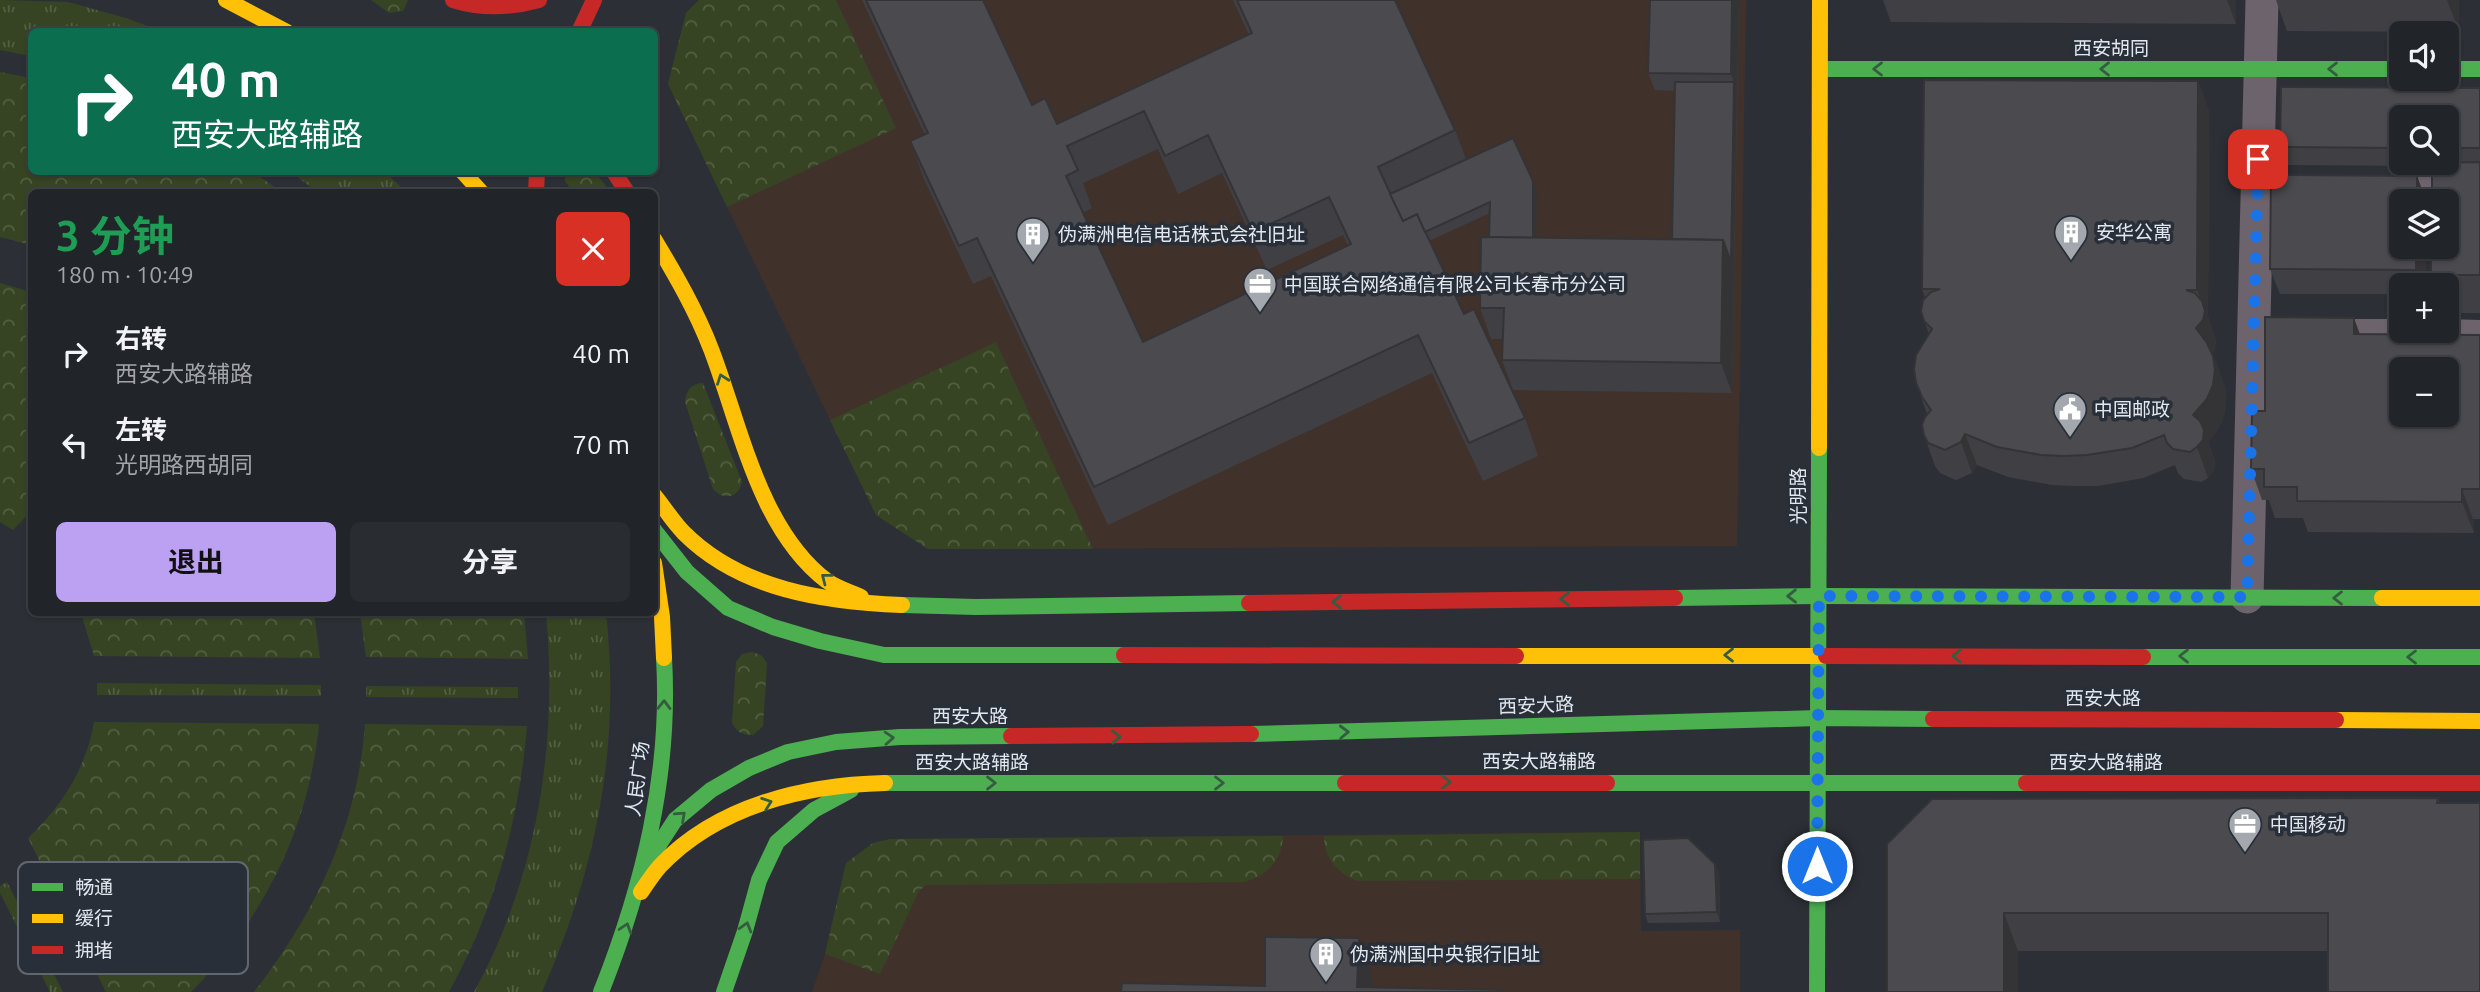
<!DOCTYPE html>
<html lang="zh">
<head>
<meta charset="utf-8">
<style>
	body { margin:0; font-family:Ubuntu,"Noto Sans SC",sans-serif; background:#292c30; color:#f1f3f6; height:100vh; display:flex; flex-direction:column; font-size:26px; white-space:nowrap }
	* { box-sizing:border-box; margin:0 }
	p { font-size:23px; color:#a2a4a8 }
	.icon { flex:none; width:38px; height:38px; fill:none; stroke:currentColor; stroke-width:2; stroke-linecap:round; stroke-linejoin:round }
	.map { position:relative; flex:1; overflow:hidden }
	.sheet { position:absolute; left:28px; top:189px; width:630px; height:427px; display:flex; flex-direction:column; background:#212428; border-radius:10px; box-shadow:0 2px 5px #0004,0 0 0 2px #3e4145 }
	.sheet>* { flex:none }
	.guide { position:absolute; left:28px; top:28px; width:630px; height:147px; border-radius:10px; box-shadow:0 2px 5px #0004,0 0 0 2px #3e4145; background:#0b6e4f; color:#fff; overflow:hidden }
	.controls { position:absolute; left:2389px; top:21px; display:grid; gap:14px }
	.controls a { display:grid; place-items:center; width:70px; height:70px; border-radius:10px; background:#212428; box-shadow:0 2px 5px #0004,0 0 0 2px #3e4145; font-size:35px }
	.pin { position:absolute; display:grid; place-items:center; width:60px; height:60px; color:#fff; margin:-30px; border-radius:14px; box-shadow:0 4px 10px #0006 }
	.me { position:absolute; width:77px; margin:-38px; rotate:0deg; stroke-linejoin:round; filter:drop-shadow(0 0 5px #0008) }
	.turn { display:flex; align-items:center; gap:24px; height:147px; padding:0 28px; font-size:32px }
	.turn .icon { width:91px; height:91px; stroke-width:2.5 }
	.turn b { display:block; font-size:49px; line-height:60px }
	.round { display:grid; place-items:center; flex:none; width:74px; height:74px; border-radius:10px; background:#292c30 }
	.summary { display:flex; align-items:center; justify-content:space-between; height:119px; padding:0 28px }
	h1 { font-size:42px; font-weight:700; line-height:52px; color:#1e9e55 }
	.cta { display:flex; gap:14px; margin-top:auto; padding:14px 28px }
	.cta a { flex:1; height:80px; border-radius:10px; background:#bca0f2; color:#111; font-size:28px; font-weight:700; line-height:80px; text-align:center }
	.cta a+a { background:#292c30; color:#f1f3f6 }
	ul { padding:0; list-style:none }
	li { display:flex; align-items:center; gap:21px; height:91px; padding:0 28px }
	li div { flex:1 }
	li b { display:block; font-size:26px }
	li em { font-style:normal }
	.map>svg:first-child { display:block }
	.commercial { fill:#40312b }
	.grass { fill:url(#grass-tufts) }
	.forest { fill:url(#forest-crowns) }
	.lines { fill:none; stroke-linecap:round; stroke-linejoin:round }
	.lane { stroke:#6d636d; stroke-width:18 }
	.street { stroke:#6d636d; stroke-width:33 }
	.fast { stroke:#4caf50; stroke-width:16 }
	.slow { stroke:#ffc107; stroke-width:16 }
	.jam { stroke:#c62828; stroke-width:16 }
	.wall { fill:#404044; fill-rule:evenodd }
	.shaded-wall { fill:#343437 }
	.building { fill:#4b4b4f; stroke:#343437; stroke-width:2; fill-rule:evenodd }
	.oneway { stroke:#355c41 }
	.route { stroke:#1a73e8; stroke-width:12; stroke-dasharray:0 21.6 }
	.labels { text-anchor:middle; stroke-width:7; stroke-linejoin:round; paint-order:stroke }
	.street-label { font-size:19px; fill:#e3e7ee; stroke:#292f39 }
	.poi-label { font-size:19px; fill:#e3e7ee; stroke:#292f39; text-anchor:start }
	.key { fill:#292f39; stroke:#61666f; stroke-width:2 }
	.key-label { font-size:19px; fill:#e3e7ee }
</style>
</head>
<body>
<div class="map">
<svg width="2480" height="992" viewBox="0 0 2480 992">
	<defs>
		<pattern id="grass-tufts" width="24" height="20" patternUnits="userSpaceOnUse" patternTransform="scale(1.75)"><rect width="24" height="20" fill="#364423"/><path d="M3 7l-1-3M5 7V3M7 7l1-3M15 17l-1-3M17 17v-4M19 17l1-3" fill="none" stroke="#535f43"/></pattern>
		<pattern id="forest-crowns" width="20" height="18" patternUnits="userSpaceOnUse" patternTransform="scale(1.75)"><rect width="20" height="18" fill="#364423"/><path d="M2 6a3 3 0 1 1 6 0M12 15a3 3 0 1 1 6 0" fill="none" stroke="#535f43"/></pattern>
	</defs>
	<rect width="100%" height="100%" fill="#2c3036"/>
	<g class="commercial">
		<path d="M699 0H1746L1737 546 928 549 876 515 668 84 686 13Z"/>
		<path d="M1640 832 1641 931 1740 930V992H812L825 954 846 863 873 843 890 839Z"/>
	</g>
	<g class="grass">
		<path d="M0 0 68 2 126 18 161 31 32 32 31 56 0 50Z"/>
		<path d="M291 172H385L406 192H317Z"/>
		<path d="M546 613H606C621 746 596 870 542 992H474C538 876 558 743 546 613Z"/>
		<path d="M97 683 321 685V696L97 695Z"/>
		<path d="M366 686 518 687V698L366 697Z"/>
		<path d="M7 882 63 992H50L0 893V886Z"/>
	</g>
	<g class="forest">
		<path d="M371 0H408L403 11 389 13Z"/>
		<path d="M699 0H836L896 128 727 207 668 84 686 13Z"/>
		<path d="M0 72 31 78 32 172H253L282 192H32L31 245 0 237Z"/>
		<path d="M566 172H595L610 192H573L565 181Z"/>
		<path d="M0 283 31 292V511L13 530 0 522Z"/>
		<path d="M996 342 1093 549H928L876 515 830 420Z"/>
		<path d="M703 383 742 482C738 498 724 501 713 489L685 402C686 390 691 384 703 383Z"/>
		<path d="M81 613H314L320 658 94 656Z"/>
		<path d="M360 613H524L528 659 366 657Z"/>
		<path d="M752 652 761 655 767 663 763 726 753 735C742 735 737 732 732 723L736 662 742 654Z"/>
		<path d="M94 722 319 724C309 828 264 918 191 992H106L28 838C62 806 86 769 94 722Z"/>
		<path d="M365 724 527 726C519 820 495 909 449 992H254C315 914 358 825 365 724Z"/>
		<path d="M1640 832V879L1357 881C1337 873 1324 858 1324 836Z"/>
		<path d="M1283 836C1282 861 1268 874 1245 882L926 885 919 891 880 974 825 954 846 863 873 843 890 839Z"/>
	</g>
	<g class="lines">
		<g class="lane">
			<path d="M2396 182H2480"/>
			<path d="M2335 328H2401"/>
			<path d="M2446 328 2480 329"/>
		</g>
		<path class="street" d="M2247 597 2262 0"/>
		<g class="fast">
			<path d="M1821 69H2401"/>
			<path d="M2446 69H2480"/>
			<path d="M654 530 687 572 728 608 773 627 820 641 884 655H1124"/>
			<path d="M1675 598 1819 596 2382 598"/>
			<path d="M902 605 976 607 1249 603"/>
			<path d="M2143 657H2480"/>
			<path d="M1251 734 1818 718 1933 719"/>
			<path d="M885 783H1345"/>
			<path d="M1607 783H2026"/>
			<path d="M642 871 675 820 711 790 749 768 788 752 836 742 900 737 1011 736"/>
			<path d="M601 992C643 886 671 774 664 658"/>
			<path d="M724 992 745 931 759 880 777 842 814 810 851 790"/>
			<path d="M1817 992 1819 448"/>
		</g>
		<g class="slow">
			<path d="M226 0 287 32"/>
			<path d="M463 172 481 192"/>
			<path d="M654 239C675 274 696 310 711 349 740 424 759 530 827 581 837 588 850 592 861 597"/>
			<path d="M1819 448 1820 0"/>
			<path d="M654 495C664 507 673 522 684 533 741 590 825 602 902 605"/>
			<path d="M654 563 662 617 664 658"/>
			<path d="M2382 598H2480"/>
			<path d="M1516 656H1826"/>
			<path d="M2336 720 2480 721"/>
			<path d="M641 892C647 883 653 874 660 866 718 805 805 785 885 783"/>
		</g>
		<g class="jam">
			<path d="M453 0C482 9 510 8 539 0"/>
			<path d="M579 32 594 0"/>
			<path d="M614 172 627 192"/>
			<path d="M536 192 537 172"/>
			<path d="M1249 603 1675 598"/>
			<path d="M1124 655 1516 656"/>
			<path d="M1826 656 2143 657"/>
			<path d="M1933 719 2336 720"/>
			<path d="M1011 736 1251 734"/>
			<path d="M1345 783H1607"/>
			<path d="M2026 783H2480"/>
		</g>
	</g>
	<g class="wall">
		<path d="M862 0H983L1032 105 1057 124 1249 35 1233 0H1395L1455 130 1466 159 1537 191 1536 238 1672 239 1675 91 1655 90 1648 73 1739 0 1732 393 1513 390 1502 360 1503 339H1491L1480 308 1489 237 1490 213 1429 241 1464 314 1525 418 1538 456 1483 481 1432 373 1108 525 991 276 973 284 924 179 910 141 925 135ZM1158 149 1178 194 1222 173 1267 270 1343 235 1348 246 1143 342 1083 213 1092 208 1083 183Z"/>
		<path d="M1883 0H2236V24L1891 22Z"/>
		<path d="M2276 0H2459V32L2287 31Z"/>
		<path d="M2198 81 2209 112 2208 317 2216 341 2214 351 2212 353 2225 387 2226 401 2224 415 2218 429 2208 442 2215 461 2214 470 2208 478 2201 482 2184 479 2178 473 2175 465 2143 478 2098 486H2075L2052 485 2008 477 1977 465 1972 473 1956 480 1940 473 1935 466 1924 435 1927 414 1916 383 1929 334 1921 311 1925 298 1922 289Z"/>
		<path d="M2480 88V313H2446V285H2435L2431 275 2432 166 2287 165 2280 147ZM2401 117H2446V163H2401Z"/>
		<path d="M2417 176 2426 201H2401V247H2426L2425 285H2401V294H2280L2270 269Z"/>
		<path d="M2360 334 2480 335V519H2473L2474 533 2308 532 2303 518H2275L2269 500H2262L2251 469 2265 411Z"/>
		<path d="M2438 798 2440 803 2328 951H2018V992H1887V844Z"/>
		<path d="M1715 864 1719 873 1720 922 1648 923 1645 914Z"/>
	</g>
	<g class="shaded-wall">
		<path d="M1732 0H1739L1737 91 1731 74Z"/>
		<path d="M2227 0H2236V24Z"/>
		<path d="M2447 0H2459V32Z"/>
		<path d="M2198 81 2209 112 2208 317 2216 341 2214 351 2207 359 2196 328 2205 312 2197 290Z"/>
		<path d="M1734 82 1737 91 1734 271 1731 262Z"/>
		<path d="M2417 176 2426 201H2417Z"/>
		<path d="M1533 181 1537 191 1536 268 1532 259Z"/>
		<path d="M1723 240 1734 271 1732 393 1721 363Z"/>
		<path d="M2416 247H2426L2425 285H2422L2416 270Z"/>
		<path d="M2354 318 2365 348 2354 334Z"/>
		<path d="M2213 356 2225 387 2226 401 2224 415 2218 429 2208 442 2215 461 2214 470 2208 478 2197 447 2193 415Z"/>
		<path d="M1965 434 1977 465 1972 473 1961 442Z"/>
		<path d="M2462 489 2473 519 2474 533 2462 502Z"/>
		<path d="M1715 864 1719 873 1720 922 1717 912Z"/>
		<path d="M2004 913 2018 951V992H2004Z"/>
		<path d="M1359 938 1372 976V992L1357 987Z"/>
	</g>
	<g class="building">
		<path d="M866 0H983L1032 105 1045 98 1057 124 1252 33 1237 0H1395L1455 130 1378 167 1403 221 1417 214 1464 314 1474 309 1525 418 1469 443 1418 335 1094 487 977 238 959 246 910 141 928 133ZM1144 111 1165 156 1208 135 1253 232 1329 197 1351 244 1143 342 1066 176 1078 170 1067 146Z"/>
		<path d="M1650 0H1732L1731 74 1648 73Z"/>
		<path d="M1924 80 2198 81 2197 290H2186L2195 293 2202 301 2205 311 2203 320 2196 328 2207 343 2213 356 2215 370 2213 385 2207 399 2193 415 2200 421 2204 430 2203 440 2197 447 2190 452 2173 449 2167 443 2164 435 2132 448 2087 455 2064 456 2041 455 1997 447 1965 434 1961 442 1945 450 1928 443 1924 435 1922 425 1925 417 1931 410 1922 397 1916 383 1914 369 1916 355 1932 329 1924 321 1921 311 1923 300 1931 292 1940 289H1922Z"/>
		<path d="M1675 82H1734L1731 262 1723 240 1672 239Z"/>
		<path d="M2281 87 2480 88V148H2446V117H2401V148L2280 147Z"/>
		<path d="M1513 138 1533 181V238L1489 237 1490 202 1425 232 1417 214 1403 221 1390 194Z"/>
		<path d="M2480 162V275H2431V247H2446V201H2432V163Z"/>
		<path d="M2271 175 2417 176V201H2401V247H2416V270L2270 269Z"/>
		<path d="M1481 237 1723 240 1721 363 1502 360 1504 308H1480Z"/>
		<path d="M2265 317 2354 318V334L2480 335V489H2462V502L2297 501V487H2264V469H2251L2252 411H2265ZM2401 369H2446V415H2401Z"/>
		<path d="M2438 798 2437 803H2480V992H2328V913H2004V992H1887V844L1932 799Z"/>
		<path d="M1688 838 1715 864 1717 912 1645 914 1643 840Z"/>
		<path d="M1265 937 1359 938 1357 987 1505 990V992H1121L1122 983 1265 986Z"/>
	</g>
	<defs><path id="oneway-chevron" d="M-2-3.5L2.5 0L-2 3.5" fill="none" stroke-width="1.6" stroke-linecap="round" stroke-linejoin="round" transform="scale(1.75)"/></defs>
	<g class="oneway">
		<use href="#oneway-chevron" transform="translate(1878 69) rotate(180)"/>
		<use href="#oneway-chevron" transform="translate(2105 69) rotate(180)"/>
		<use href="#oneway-chevron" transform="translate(2333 69) rotate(-180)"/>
		<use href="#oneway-chevron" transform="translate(722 379) rotate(-110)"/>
		<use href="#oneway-chevron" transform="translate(826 578) rotate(-142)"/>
		<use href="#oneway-chevron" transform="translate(1792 596) rotate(179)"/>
		<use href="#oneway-chevron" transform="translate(2338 598) rotate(-180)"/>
		<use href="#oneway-chevron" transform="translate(1565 599) rotate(179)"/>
		<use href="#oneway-chevron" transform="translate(1337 602) rotate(179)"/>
		<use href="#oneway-chevron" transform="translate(1729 655) rotate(180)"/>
		<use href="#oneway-chevron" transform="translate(1957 656) rotate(-180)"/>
		<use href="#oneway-chevron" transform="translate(2184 656) rotate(-180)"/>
		<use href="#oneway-chevron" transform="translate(2412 657) rotate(-180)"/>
		<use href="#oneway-chevron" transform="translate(664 705) rotate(-89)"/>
		<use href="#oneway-chevron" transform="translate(1344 732) rotate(-2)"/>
		<use href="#oneway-chevron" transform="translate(1116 737) rotate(-1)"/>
		<use href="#oneway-chevron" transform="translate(889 738) rotate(-4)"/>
		<use href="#oneway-chevron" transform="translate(1446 782)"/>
		<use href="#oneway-chevron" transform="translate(991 783)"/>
		<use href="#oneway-chevron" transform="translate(1219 783)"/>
		<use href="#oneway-chevron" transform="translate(767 803) rotate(-20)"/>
		<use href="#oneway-chevron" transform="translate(681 816) rotate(-42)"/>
		<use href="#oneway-chevron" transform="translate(746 927) rotate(-74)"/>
		<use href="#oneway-chevron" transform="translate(626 928) rotate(-72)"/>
	</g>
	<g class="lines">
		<path class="route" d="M1817 866 1819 596 2247 597 2258 159"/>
	</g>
	<defs>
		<symbol id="building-pin" viewBox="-11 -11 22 30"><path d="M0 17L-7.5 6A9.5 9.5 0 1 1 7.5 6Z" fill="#a3a7ae" stroke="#292f39"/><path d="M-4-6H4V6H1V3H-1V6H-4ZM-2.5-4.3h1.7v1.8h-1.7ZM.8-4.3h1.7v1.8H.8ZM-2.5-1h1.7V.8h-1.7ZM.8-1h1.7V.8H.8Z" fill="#fff"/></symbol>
		<symbol id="office-pin" viewBox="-11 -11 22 30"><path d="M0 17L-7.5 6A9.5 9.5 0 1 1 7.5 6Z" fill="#a3a7ae" stroke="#292f39"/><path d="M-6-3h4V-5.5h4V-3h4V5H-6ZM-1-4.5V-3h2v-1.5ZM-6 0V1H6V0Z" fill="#fff"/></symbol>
		<symbol id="civic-pin" viewBox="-11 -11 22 30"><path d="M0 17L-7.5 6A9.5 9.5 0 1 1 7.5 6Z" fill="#a3a7ae" stroke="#292f39"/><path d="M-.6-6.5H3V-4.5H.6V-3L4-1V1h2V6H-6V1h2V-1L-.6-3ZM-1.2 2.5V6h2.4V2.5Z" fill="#fff"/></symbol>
	</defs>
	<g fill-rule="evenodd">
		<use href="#building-pin" x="2052" y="213" width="38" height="52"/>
		<use href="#building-pin" x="1014" y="215" width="38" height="52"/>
		<use href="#office-pin" x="1241" y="265" width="38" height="52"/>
		<use href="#civic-pin" x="2051" y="390" width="38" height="52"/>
		<use href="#office-pin" x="2226" y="805" width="38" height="52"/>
		<use href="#building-pin" x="1307" y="935" width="38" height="52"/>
	</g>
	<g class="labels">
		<g class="street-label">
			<text x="2111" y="55">西安胡同</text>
			<text transform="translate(1798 496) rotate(-90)" y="7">光明路</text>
			<text x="2103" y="705">西安大路</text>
			<text transform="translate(1536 705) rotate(-2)" y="7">西安大路</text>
			<text x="970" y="723">西安大路</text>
			<text x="1539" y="768">西安大路辅路</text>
			<text x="972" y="769">西安大路辅路</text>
			<text x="2106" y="769">西安大路辅路</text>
			<text transform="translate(637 779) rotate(-83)" y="7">人民广场</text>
		</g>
		<g class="poi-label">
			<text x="2096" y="239">安华公寓</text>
			<text x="1058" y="241">伪满洲电信电话株式会社旧址</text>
			<text x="1284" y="291">中国联合网络通信有限公司长春市分公司</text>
			<text x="2094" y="416">中国邮政</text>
			<text x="2270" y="831">中国移动</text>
			<text x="1350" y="961">伪满洲国中央银行旧址</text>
		</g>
	</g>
	<rect x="18" y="862" width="230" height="112" rx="10" class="key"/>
	<rect x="32" y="883" width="31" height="8" fill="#4caf50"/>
	<rect x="32" y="914" width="31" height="9" fill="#ffc107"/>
	<rect x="32" y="946" width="31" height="8" fill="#c62828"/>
	<g class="key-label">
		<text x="75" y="894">畅通</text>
		<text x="75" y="925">缓行</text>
		<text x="75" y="957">拥堵</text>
	</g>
</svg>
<div class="controls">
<a><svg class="icon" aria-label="sound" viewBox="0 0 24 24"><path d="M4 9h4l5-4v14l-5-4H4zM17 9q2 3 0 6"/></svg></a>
<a><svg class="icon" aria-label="search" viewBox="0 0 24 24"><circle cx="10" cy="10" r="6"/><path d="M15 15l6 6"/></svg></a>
<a><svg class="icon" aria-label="layers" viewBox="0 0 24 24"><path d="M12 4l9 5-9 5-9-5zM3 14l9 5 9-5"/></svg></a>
<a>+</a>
<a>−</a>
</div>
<div class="pin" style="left:2258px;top:159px;background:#d93025"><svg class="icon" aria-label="arrive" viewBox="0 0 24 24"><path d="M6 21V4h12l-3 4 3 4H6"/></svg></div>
<svg class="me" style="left:1817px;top:866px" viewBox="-20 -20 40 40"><circle r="17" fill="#1a73e8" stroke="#fff" stroke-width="3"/><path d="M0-11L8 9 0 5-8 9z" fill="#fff"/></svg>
<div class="guide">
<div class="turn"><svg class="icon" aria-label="right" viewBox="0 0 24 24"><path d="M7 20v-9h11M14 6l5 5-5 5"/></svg><div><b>40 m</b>西安大路辅路</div></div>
</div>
<section class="sheet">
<div class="summary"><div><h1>3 分钟</h1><p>180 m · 10:49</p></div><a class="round" style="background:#d93025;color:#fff"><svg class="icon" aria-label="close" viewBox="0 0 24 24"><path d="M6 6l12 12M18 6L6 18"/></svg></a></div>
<ul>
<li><svg class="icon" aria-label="right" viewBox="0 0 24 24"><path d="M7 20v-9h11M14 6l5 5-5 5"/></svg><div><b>右转</b><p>西安大路辅路</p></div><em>40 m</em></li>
<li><svg class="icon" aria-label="left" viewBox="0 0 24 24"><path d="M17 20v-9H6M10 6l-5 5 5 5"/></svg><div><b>左转</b><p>光明路西胡同</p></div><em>70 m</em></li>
</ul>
<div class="cta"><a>退出</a><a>分享</a></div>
</section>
</div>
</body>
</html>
